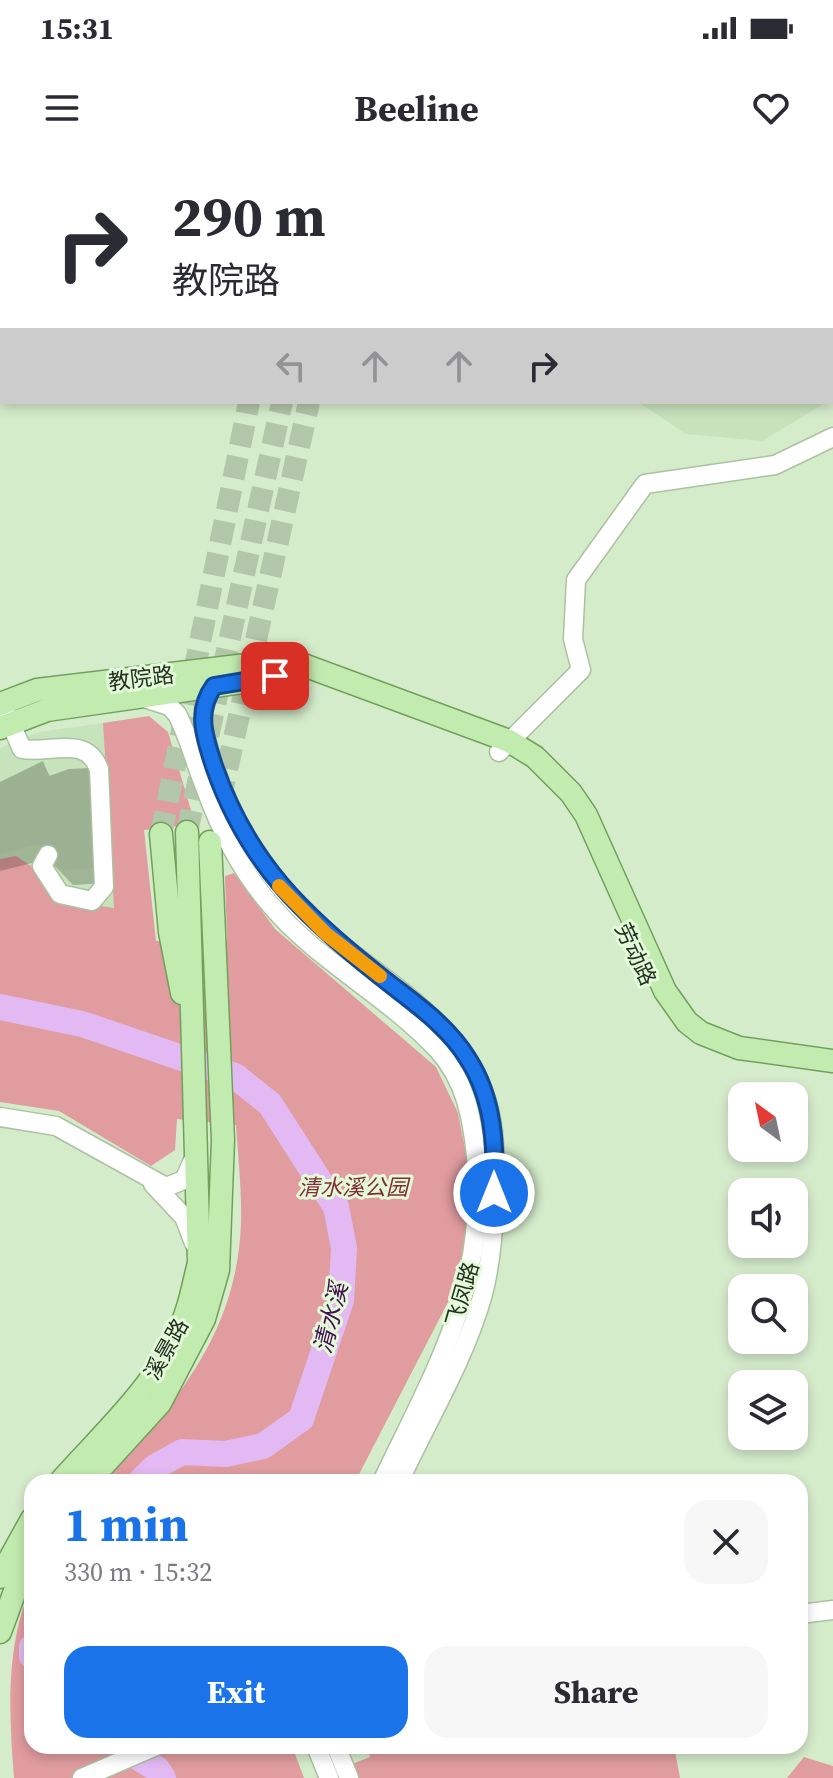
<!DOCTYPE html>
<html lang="en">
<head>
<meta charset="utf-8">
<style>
	body { margin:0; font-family:"Source Serif 4","Noto Sans SC",serif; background:#f7f7f7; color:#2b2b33; height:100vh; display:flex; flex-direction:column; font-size:30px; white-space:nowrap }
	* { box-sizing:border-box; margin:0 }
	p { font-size:26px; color:#7c7c81 }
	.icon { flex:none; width:44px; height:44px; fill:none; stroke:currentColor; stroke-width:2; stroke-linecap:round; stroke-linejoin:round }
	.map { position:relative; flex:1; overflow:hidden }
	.drawer { position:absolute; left:24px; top:1314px; width:784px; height:280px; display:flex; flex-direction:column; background:#fff; border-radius:24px; box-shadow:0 4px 12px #0003 }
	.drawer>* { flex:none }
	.banner { position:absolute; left:0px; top:0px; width:834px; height:244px; box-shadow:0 4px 12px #0003; background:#fff; color:#2b2b33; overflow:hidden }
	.needle { width:52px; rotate:327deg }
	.buttons { position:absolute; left:728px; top:922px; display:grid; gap:16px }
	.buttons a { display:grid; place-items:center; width:80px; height:80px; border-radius:16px; background:#fff; box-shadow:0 4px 12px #0003; font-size:40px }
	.pin { position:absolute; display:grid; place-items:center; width:68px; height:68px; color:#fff; margin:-34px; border-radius:16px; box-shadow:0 4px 12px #0006 }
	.me { position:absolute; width:88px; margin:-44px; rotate:0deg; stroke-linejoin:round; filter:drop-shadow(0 0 6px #0008) }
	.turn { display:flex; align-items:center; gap:28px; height:168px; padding:0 40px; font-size:36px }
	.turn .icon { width:104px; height:104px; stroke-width:2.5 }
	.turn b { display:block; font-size:56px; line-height:68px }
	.lanes { display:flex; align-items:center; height:76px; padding:0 40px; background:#0003; justify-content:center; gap:40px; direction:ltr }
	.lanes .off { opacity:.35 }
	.round { display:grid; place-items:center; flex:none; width:84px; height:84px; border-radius:24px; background:#f7f7f7 }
	.overview { display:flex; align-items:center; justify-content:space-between; height:136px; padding:0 40px }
	h1 { font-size:48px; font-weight:700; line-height:60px; color:#1a73e8 }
	.primary-button { display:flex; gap:16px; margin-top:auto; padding:16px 40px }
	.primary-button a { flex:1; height:92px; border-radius:24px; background:#1a73e8; color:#fff; font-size:32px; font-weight:700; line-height:92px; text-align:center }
	.primary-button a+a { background:#f7f7f7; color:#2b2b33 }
	.status { display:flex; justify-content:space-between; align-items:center; height:56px; padding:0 40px; background:#fff; direction:ltr }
	.status svg { height:22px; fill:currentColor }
	header { display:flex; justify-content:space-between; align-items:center; height:104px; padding:0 40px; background:#fff; font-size:36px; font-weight:700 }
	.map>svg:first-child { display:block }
	.built { fill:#c7e3bc }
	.green { fill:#e09c9f }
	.shadow { fill:#0003 }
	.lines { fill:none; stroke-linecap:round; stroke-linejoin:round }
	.river { stroke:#e3b9f3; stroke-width:26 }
	.building { fill:#9bb192 }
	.major-tunnel { stroke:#b2c6a9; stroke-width:22; stroke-dasharray:22 11; stroke-linecap:butt }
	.minor-casing { stroke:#abc2a2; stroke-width:21 }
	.major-casing { stroke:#71a05c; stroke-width:25 }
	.minor { stroke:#fff; stroke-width:18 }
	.major { stroke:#c2ebaf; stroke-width:22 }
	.route-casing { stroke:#114b97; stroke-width:20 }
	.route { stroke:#1a73e8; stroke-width:14 }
	.slow { stroke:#f59e0b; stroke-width:14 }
	.labels { text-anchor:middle; stroke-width:6; stroke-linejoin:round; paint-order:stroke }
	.street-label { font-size:22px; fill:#262f23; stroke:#e2fad8 }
	.park-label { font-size:22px; font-style:italic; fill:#842b36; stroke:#e2fad8 }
	.water-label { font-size:24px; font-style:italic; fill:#441054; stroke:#e2fad8 }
</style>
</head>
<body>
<div class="status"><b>15:31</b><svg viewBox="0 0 49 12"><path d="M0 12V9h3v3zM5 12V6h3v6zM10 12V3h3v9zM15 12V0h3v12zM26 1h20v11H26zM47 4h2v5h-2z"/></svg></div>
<header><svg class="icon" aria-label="menu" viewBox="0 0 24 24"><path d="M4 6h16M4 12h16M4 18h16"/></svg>Beeline<svg class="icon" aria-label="heart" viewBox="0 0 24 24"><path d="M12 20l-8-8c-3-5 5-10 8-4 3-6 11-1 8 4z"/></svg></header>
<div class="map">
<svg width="833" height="1618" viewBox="0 0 833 1618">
	<rect width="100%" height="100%" fill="#d5eccb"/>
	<g class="built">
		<path d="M404 0H805V2H405Z"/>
		<path d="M638 242H827L762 281 686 274Z"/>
		<path d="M103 563 114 748 53 738 16 696 0 699V588L39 572Z"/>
	</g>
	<g class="green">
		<path d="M149 556 168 572 195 664 144 670 156 781 227 780 225 716 234 713 275 769 436 907 458 953 467 999 468 1055 460 1119 355 1322H105C175 1242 237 1175 241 1063 242 1030 238 997 236 965L177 959 175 990 151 1006 59 951 0 942V699L16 696 34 708 53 738 114 748 103 563Z"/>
		<path d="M32 1425V1586H292L304 1618H14C9 1554 5 1485 32 1425Z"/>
		<path d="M367 1586H674L680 1618H316L370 1597Z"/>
		<path d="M804 1597 833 1606V1618H787Z"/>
	</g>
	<path class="shadow" d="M43 604 51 618 105 723 73 725 48 699 0 711V624Z"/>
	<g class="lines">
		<g class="river">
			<path d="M0 847 82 864 235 916 270 944 336 1047 344 1088 341 1140 301 1259 263 1286 226 1294 182 1292 155 1307 140 1322"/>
			<path d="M32 1487V1496"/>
			<path d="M120 1586 157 1609 163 1618"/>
		</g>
	</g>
	<path class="building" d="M43 601 49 616 69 609 90 608 97 708 62 710 38 684 0 694V622Z"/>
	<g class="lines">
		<g class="major-tunnel">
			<path d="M299 2 300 0"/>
			<path d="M220 641 309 242"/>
			<path d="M187 672 282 242"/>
			<path d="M161 674 249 242"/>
		</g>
		<defs>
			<g id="minor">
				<path d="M822 0V2"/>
				<path d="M832 140 833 142"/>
				<path d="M214 526C195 552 205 577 214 606 233 661 263 713 305 754 367 814 460 854 487 942 495 969 495 999 495 1026 494 1062 492 1099 483 1134 465 1199 427 1261 399 1322"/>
				<path d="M144 538 169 546 177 554C189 577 195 603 205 627 220 669 240 709 269 743 317 801 387 835 438 890 465 920 472 956 476 996 487 1127 436 1208 382 1322"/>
				<path d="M6 553 22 589C50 594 86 574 99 609L104 727 92 741 60 734 42 706 48 695"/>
				<path d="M499 592 581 510 573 479 576 420 645 324 775 305 833 277"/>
				<path d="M0 957 56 966 166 1027 184 1020 195 996"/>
				<path d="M153 1024 184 1057 194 1083"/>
				<path d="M800 1454 833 1450"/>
				<path d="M316 1586 329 1618"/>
				<path d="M336 1586 349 1618"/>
				<path d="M82 1618 156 1586"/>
			</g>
			<g id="major">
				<path d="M135 2 138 0"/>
				<path d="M171 2 173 0"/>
				<path d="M331 2V0"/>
				<path d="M356 2 357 0"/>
				<path d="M0 56H2"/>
				<path d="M0 80 2 81"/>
				<path d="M0 544 37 530 264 503H298L509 581 535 597 571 633 586 655 665 831 687 862 701 873 739 888 833 901"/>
				<path d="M0 568 47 550 285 516"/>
				<path d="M161 674 170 772 182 833"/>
				<path d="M60 1322C105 1271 166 1218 187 1150 192 1135 195 1118 199 1103L187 672"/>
				<path d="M88 1322 160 1243 204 1159 218 1110 223 980 210 682"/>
				<path d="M0 1417 32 1359"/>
				<path d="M0 1472 23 1409 32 1395"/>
			</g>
		</defs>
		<use href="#minor" class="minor-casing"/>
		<use href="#major" class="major-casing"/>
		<use href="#minor" class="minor"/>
		<use href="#major" class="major"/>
	</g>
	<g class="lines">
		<defs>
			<path id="route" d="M275 516 214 526C195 552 205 578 214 606 247 702 303 755 380 816 411 841 447 864 468 899 494 939 496 987 494 1033"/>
		</defs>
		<use href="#route" class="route-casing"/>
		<use href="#route" class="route"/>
		<path class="slow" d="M279 726 325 773 380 816"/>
	</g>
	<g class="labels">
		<g class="street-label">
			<text transform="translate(141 518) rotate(-7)" y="8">教院路</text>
			<text transform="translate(636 794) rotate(65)" y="8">劳动路</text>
			<text transform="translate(462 1134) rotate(-74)" y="8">飞凤路</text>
			<text transform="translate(166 1189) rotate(-61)" y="8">溪景路</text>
		</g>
		<g class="park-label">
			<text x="353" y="1035">清水溪公园</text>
		</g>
		<g class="water-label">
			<text transform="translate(331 1158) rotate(-76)" y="8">清水溪</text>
		</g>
	</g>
</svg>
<div class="buttons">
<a><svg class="needle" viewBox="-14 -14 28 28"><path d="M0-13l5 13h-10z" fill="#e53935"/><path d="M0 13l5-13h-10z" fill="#7c7c81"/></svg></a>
<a><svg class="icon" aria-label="sound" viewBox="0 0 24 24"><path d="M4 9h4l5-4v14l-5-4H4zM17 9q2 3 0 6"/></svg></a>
<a><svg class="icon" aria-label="search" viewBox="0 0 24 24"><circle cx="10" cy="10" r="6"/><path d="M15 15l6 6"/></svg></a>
<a><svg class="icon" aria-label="layers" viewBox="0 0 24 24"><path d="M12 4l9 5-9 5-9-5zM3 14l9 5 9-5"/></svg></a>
</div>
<div class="pin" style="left:275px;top:516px;background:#d93025"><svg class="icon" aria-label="arrive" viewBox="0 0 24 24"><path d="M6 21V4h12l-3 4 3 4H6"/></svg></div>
<svg class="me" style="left:494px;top:1033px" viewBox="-20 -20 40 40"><circle r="17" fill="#1a73e8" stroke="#fff" stroke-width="3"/><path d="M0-11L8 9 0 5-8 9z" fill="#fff"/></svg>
<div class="banner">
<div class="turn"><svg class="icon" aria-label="right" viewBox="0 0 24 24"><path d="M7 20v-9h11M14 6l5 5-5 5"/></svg><div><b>290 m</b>教院路</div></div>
<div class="lanes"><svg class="icon off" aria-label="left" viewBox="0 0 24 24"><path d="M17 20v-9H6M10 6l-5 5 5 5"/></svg><svg class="icon off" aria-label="ahead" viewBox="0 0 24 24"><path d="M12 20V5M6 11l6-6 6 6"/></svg><svg class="icon off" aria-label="ahead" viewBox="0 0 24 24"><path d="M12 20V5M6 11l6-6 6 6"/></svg><svg class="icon" aria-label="right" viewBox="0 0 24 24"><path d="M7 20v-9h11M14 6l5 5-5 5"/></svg></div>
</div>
<section class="drawer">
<div class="overview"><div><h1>1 min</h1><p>330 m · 15:32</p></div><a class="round"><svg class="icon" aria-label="close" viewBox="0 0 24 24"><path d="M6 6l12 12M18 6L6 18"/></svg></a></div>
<div class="primary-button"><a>Exit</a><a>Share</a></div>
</section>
</div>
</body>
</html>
